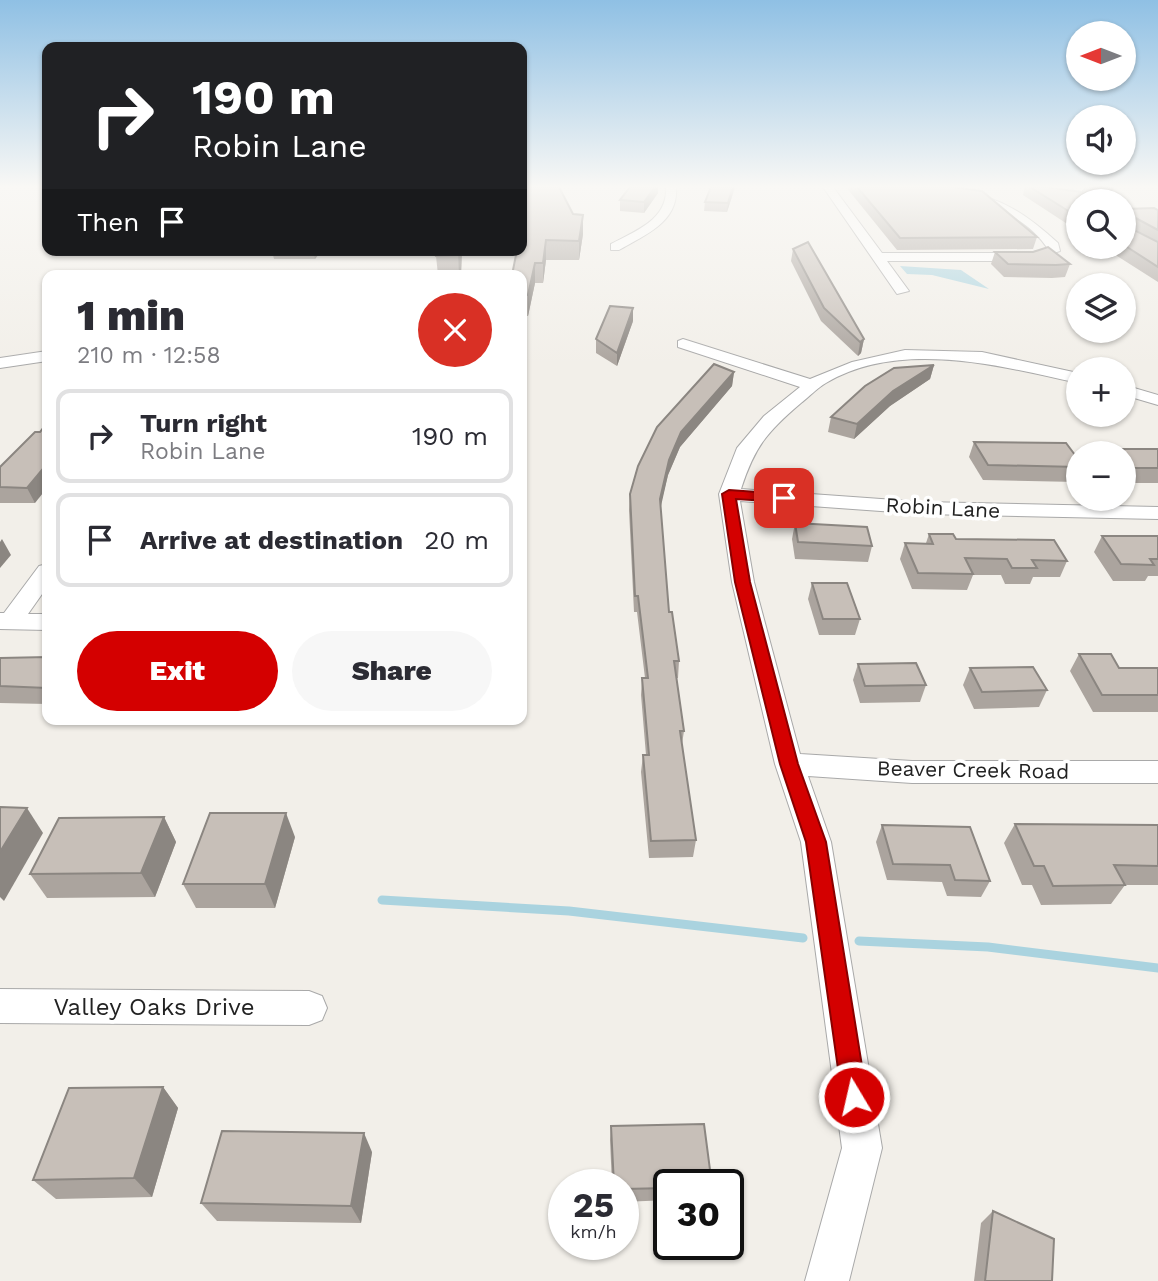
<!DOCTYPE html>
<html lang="en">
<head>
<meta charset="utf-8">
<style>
	body { margin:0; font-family:"Work Sans",sans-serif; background:#f7f7f7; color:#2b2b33; height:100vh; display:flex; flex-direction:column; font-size:26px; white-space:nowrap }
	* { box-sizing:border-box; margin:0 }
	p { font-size:23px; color:#7c7c81 }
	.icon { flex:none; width:38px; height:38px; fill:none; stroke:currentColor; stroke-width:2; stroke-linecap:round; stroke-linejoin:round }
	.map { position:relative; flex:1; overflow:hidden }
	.side { position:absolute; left:42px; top:270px; width:485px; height:455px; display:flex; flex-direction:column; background:#fff; border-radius:14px; box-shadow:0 2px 5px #0004 }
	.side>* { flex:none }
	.guide { position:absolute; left:42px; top:42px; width:485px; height:214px; border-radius:14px; box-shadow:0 2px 5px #0004; background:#202124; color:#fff; overflow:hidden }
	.needle { width:46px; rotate:270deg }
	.buttons { position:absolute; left:1066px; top:21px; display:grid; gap:14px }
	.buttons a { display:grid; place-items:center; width:70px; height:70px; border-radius:50%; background:#fff; box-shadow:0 2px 5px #0004; font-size:35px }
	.speed { position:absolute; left:548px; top:1169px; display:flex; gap:14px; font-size:35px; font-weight:700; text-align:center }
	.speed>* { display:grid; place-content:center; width:91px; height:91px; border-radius:50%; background:#fff; box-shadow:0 2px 5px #0004; line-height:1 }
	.speed small { font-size:18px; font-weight:400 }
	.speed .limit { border:4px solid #111; border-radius:10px; background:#fff; color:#111 }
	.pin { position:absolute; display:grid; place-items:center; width:60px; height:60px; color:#fff; margin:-30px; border-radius:14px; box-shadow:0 4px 10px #0006 }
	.me { position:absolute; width:77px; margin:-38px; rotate:351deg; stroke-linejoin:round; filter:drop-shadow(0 0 5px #0008) }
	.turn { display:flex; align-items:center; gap:24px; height:147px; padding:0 35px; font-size:32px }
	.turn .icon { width:91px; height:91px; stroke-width:2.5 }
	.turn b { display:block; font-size:49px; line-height:60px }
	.then { display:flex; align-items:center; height:66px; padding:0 35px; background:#0003; gap:14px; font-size:26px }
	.round { display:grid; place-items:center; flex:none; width:74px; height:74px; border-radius:37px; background:#f7f7f7 }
	.summary { display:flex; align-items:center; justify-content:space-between; height:119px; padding:0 35px }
	h1 { font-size:42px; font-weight:800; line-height:52px }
	.primary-button { display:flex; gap:14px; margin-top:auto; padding:14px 35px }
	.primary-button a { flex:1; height:80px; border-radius:42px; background:#d40000; color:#fff; font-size:28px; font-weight:800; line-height:80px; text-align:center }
	.primary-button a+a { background:#f7f7f7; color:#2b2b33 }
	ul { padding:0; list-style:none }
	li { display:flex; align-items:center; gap:21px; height:94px; margin:0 14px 10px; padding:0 21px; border:4px solid #e1e1e2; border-radius:14px }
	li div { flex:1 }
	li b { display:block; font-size:26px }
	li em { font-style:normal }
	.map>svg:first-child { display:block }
	.water { fill:#aad3df }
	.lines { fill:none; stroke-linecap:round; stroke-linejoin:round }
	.stream { stroke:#aad3df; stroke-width:9 }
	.street-casing { stroke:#a9a9a9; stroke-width:2 }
	.street { fill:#fff; fill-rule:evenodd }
	.wall { fill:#aba49e }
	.shaded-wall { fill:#8b8681 }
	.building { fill:#c7bfb8; stroke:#8b8681; stroke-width:2 }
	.route { fill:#d40000; stroke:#8a0000; stroke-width:2 }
	.labels { text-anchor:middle; stroke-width:7; stroke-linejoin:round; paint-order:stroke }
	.street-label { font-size:21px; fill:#222; stroke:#fff }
	.near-street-label { font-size:24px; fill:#222; stroke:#fff }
</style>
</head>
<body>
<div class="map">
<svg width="1158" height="1281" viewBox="0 0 1158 1281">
	<rect width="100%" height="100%" fill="#f2efe9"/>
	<path class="water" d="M900 266 961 270 989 289 932 275 907 274Z"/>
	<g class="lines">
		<g class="stream">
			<path d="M382 900 569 911 803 938"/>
			<path d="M859 941 988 947 1158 968"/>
		</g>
		<defs>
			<g id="street">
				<path d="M666 187H676C679 222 645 235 619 250H611V244C635 231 668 220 666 187Z"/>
				<path d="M823 187H833L882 253H1029L1048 249C1027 217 991 204 955 196V192L959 191C1002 197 1027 215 1058 243L1060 251 1029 261H887L909 291 897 294Z"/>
				<path d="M683 339 810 379 852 362 905 350 982 352 1078 373V383C1001 366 900 339 826 383 817 388 809 397 801 403 767 432 755 446 741 489L923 502 1158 507V519L923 514 740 501 754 582 800 754 912 761H1158V783H912L808 776 831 842 882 1148 849 1281H805L842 1148 801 842 775 764 732 582 719 494 737 448 764 416 800 387 678 347V341Z"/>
				<path d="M47 351V361L0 368V358Z"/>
				<path d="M1124 385 1158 395V405L1124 395Z"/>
				<path d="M47 564V587L28 614H47V630L0 629V613H4L39 566Z"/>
				<path d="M0 989 309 991 322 996 327 1008 322 1020 309 1025 0 1023Z"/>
			</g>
		</defs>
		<use href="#street" class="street-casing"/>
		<use href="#street" class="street"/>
	</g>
	<g class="wall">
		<path d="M522 187 573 214 583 215V234L579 260H546L543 283H535L528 316H522Z"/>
		<path d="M711 187H735L727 212 704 211 705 202Z"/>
		<path d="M846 187H964V189L1037 237 1033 249 897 250Z"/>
		<path d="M1025 187H1044L1082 192 1113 188 1107 201H1078V231L1023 195Z"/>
		<path d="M658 193 644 213 620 211V200Z"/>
		<path d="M1124 209 1158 210V282L1103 247H1124Z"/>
		<path d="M793 249 864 339 861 353 858 356 821 321 791 261Z"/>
		<path d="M178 250H217L214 255H179Z"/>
		<path d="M270 250H322L315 259H274L273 255H271Z"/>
		<path d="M462 250 461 275H438L436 256Z"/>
		<path d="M995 252 1070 264 1065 277 1052 278 1004 277 991 264Z"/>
		<path d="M633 321 617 366 596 353V339Z"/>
		<path d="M934 365 930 379 890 406 854 439 828 432 831 417Z"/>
		<path d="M734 372 732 386 680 447 668 475 660 507 669 612 679 661 678 678H676L684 731 682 744 696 840 693 857 649 858 641 772 643 755H646L641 695 642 678H645L637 612H634L629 510 630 494Z"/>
		<path d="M35 432V503H0V467Z"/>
		<path d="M974 442 1078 459V480L1077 482 983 480 969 457Z"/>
		<path d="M1111 449H1158V483H1124V453H1109Z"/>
		<path d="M795 523 872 546 868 562 795 559 792 539Z"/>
		<path d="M929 534 956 539 1067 561 1060 577H1033L1030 584H1005L1001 575H973L967 590 912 589 900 559 905 543H926Z"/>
		<path d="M1102 536H1158V576H1148L1145 581H1113L1094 552Z"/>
		<path d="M812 583 860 619 855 635H819L808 599Z"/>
		<path d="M1079 654 1119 668H1158V712H1093L1070 671Z"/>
		<path d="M47 657V704L0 703V658Z"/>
		<path d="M858 664 926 685 920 702 860 703 853 680Z"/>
		<path d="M970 668 1047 690 1039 707 974 709 963 685Z"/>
		<path d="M164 817 176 842 155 897 47 898 30 874Z"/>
		<path d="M1015 824 1158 825V885H1125L1111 904 1041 905 1032 885H1022L1004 843Z"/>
		<path d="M882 825 990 881 981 897 947 896 942 882 887 880 876 842Z"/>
		<path d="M295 837 275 908H196L183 884Z"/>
		<path d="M163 1087 178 1108 152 1197 56 1199 33 1180Z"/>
		<path d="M611 1126 668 1185V1200L623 1202V1185H612L610 1140Z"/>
		<path d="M372 1152 361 1223 217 1221 201 1203Z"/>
		<path d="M993 1211 1052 1281H974L981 1223Z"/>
	</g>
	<g class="shaded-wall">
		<path d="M655 187H658V193L644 213V202Z"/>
		<path d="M733 187H735L727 212 728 203Z"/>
		<path d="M1113 188 1107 201H1102Z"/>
		<path d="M583 215V234L579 260V241Z"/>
		<path d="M546 240V260L543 283V263Z"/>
		<path d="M313 250H322L315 259Z"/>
		<path d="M458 250H462L461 275H459Z"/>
		<path d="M535 263V283L528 316V295Z"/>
		<path d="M633 308V321L617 366V353Z"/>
		<path d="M864 339 861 353 858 356 860 342Z"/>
		<path d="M934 365 930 379 890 406 854 439 857 424 893 391Z"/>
		<path d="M734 372 732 386 680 447 668 475 659 515 660 499 669 460 681 432Z"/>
		<path d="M47 464V488L35 503 27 488Z"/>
		<path d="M2 539 11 555 0 568V542Z"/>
		<path d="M27 808 43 833 4 901 0 897V852Z"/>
		<path d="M286 813 295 837 275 908 265 884Z"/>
		<path d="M164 817 176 842 155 897 141 873Z"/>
		<path d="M163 1087 178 1108 152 1197 134 1178Z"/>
		<path d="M364 1133 372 1152 361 1223 351 1206Z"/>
	</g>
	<g class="building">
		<path d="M522 187H559L573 214 583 215 579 241 546 240 543 263H535L528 295 522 294V275H512L517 250H522V226L524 210H522Z"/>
		<path d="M630 187H655L644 202 620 200Z"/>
		<path d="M711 187H733L728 203 705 202Z"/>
		<path d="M857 187H951L982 191 1037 237 900 238Z"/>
		<path d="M1030 187H1044L1082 192 1086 187H1104L1113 188 1102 201H1078V217Z"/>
		<path d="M1154 208 1158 210V230L1130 215 1126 217V226L1158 242V267L1124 245V209Z"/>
		<path d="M808 242 864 339 860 342 824 308 793 249Z"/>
		<path d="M1048 247 1070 264 1056 265 1008 264 995 252H1033Z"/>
		<path d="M437 250H458L457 255 436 256Z"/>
		<path d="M610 306 633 308 617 353 596 339Z"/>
		<path d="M714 364 734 372 681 432 669 460 660 499 669 612H672L679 661H674L684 731H680L696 840 651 841 643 755H649L642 678H648L638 596H635L630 494 638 466 657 427Z"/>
		<path d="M934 365 893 391 857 424 831 417 865 386 894 368Z"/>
		<path d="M47 423V464L27 488 0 487V467L35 432H40Z"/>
		<path d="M974 442 1066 443 1078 459V467L988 465Z"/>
		<path d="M1111 449H1158V468H1127L1124 464V453H1114Z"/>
		<path d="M795 523 867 527 872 546 798 542Z"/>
		<path d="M929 534H953L956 539 1054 540 1067 561 1032 560 1037 568H1012L1007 559 965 558 973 574 918 573 905 543 933 544Z"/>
		<path d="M1102 536H1158V559H1150L1154 565 1121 564Z"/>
		<path d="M812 583H847L860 619H823Z"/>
		<path d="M1079 654H1111L1119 668H1158V695H1102Z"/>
		<path d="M47 657V688L0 686V658Z"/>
		<path d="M916 663 926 685 865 686 858 664Z"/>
		<path d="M1033 667 1047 690 982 692 970 668Z"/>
		<path d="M0 807 27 808 0 852Z"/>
		<path d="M210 813H286L265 884H183Z"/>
		<path d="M164 817 141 873 30 874 59 818Z"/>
		<path d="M1015 824 1158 825V866L1114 865 1125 885 1053 886 1044 866H1034Z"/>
		<path d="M882 825 970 827 990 881 955 880 950 865 893 864Z"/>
		<path d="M163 1087 134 1178 33 1180 69 1088Z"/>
		<path d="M704 1124 712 1185H668V1188L623 1189V1185H614L611 1126Z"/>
		<path d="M222 1131 364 1133 351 1206 201 1203Z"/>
		<path d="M993 1211 1054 1239 1052 1281H985Z"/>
	</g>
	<linearGradient id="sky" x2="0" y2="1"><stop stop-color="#8fc0e4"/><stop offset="0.51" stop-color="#f9f8f5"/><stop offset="1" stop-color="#f9f8f5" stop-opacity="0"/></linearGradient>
	<rect width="1158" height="366" fill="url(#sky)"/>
	<path class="route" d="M729 490 784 494 791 498 784 502 736 499 750 582 798 764 826 842 867 1097 863 1106 854 1110 846 1106 842 1097 806 842 780 764 735 582 722 494Z"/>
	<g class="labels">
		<g class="street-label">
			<text transform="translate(943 508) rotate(3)" y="7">Robin Lane</text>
			<text transform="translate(973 770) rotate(1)" y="7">Beaver Creek Road</text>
		</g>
		<g class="near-street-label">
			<text x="154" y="1015">Valley Oaks Drive</text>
		</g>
	</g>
</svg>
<div class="buttons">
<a><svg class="needle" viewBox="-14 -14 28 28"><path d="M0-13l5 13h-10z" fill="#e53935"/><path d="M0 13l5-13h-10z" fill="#7c7c81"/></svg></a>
<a><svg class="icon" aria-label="sound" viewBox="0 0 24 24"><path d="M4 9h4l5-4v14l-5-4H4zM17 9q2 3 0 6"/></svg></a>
<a><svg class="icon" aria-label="search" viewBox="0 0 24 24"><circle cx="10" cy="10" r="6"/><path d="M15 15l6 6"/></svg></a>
<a><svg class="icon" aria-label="layers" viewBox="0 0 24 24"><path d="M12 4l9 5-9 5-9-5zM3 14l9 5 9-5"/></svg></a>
<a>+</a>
<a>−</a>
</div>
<div class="speed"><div>25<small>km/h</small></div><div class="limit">30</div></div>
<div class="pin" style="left:784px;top:498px;background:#d93025"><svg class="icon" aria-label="arrive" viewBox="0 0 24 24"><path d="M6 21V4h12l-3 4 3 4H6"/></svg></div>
<svg class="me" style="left:854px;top:1097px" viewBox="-20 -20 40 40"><circle r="17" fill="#d40000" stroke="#fff" stroke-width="3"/><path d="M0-11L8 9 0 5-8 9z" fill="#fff"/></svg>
<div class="guide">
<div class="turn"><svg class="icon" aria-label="right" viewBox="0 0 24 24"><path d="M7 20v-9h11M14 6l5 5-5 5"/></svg><div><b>190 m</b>Robin Lane</div></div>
<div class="then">Then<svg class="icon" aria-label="arrive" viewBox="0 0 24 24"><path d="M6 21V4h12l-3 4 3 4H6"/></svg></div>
</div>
<section class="side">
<div class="summary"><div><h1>1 min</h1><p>210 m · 12:58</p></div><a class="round" style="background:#d93025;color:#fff"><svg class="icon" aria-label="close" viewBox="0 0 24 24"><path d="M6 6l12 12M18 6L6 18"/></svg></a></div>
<ul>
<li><svg class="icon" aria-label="right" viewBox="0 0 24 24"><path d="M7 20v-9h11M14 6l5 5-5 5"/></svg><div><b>Turn right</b><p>Robin Lane</p></div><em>190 m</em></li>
<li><svg class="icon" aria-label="arrive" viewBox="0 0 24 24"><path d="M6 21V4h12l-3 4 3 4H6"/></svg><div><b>Arrive at destination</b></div><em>20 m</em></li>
</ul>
<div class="primary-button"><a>Exit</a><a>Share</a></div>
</section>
</div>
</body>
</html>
